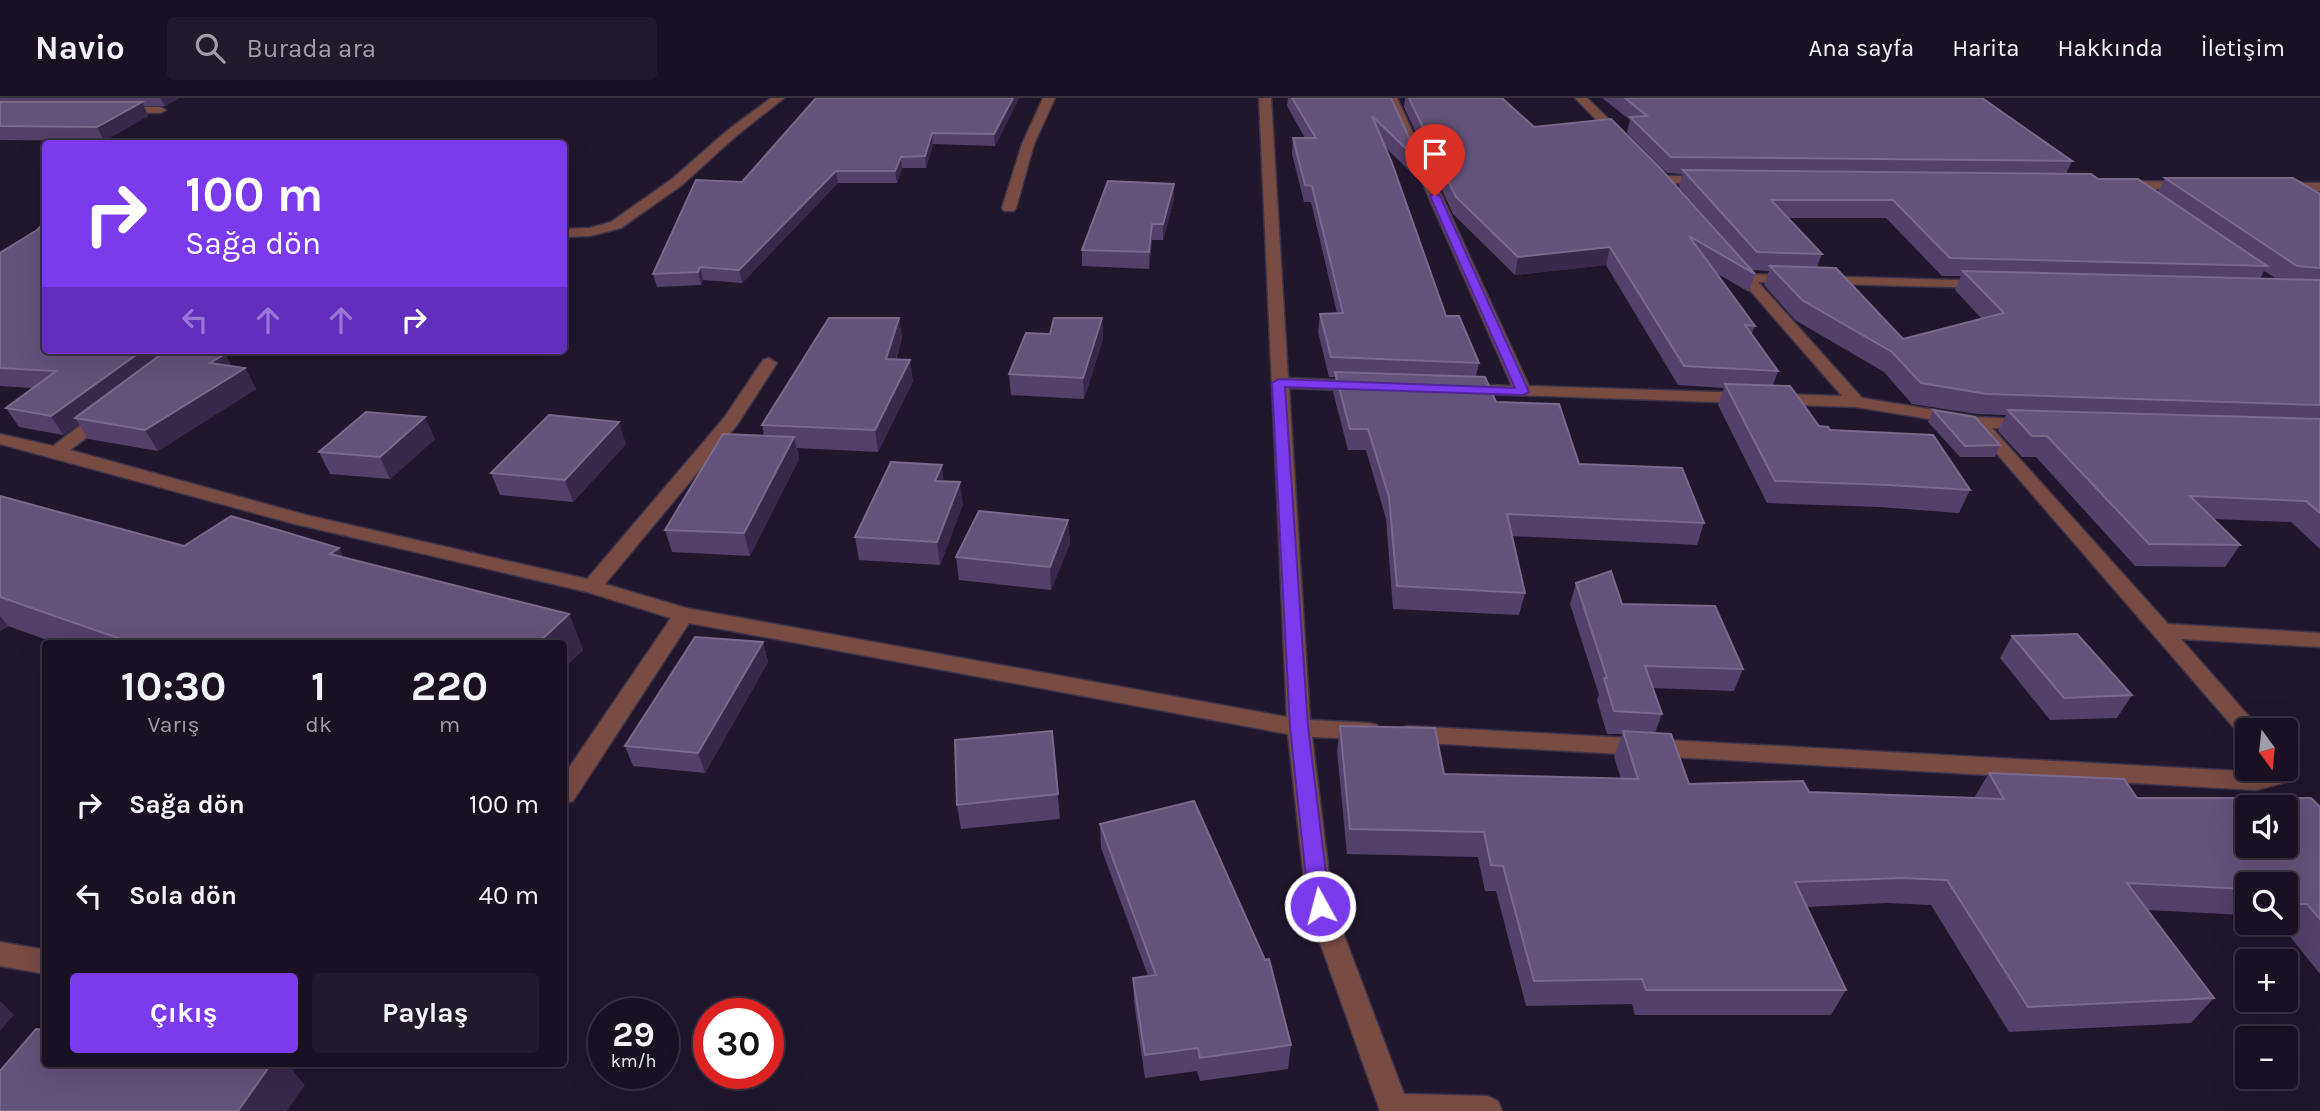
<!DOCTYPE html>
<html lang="tr">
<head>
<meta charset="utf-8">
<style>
	body { margin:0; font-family:Karla,sans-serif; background:#221a2a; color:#f1f3f6; height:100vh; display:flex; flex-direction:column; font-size:26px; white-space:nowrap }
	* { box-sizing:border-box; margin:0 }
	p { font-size:23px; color:#9f9da5 }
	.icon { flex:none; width:38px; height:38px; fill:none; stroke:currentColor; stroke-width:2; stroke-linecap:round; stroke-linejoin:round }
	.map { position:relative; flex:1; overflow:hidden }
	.drawer { position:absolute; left:42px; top:542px; width:525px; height:427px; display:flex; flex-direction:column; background:#191122; border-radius:7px; box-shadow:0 7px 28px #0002,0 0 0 2px #373140 }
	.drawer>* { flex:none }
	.top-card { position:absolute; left:42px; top:42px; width:525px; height:214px; border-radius:7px; box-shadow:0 7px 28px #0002,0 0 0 2px #373140; background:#7c3aed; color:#fff; overflow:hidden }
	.needle { width:46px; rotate:165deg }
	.fabs { position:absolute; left:2235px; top:620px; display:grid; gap:14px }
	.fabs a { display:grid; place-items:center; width:63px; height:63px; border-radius:7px; background:#191122; box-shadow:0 7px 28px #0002,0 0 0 2px #373140; font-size:35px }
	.speed { position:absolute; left:588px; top:900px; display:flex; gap:14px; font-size:35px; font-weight:700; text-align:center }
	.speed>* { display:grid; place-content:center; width:91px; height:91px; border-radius:50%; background:#191122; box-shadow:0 7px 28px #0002,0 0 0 2px #373140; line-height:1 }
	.speed small { font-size:18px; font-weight:400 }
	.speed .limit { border:10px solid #d22; background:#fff; color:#111 }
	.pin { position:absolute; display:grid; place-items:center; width:60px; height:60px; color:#fff; margin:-72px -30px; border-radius:50% 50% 50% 0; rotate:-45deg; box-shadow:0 0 7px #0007 }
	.pin .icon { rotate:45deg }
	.me { position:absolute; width:77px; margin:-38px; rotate:353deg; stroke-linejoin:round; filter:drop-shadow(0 0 5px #0008) }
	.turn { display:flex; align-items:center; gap:24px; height:147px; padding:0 28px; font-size:32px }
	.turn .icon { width:91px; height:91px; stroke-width:2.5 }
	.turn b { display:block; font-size:49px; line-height:60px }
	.lanes { display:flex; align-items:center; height:66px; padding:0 28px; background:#0003; justify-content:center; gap:35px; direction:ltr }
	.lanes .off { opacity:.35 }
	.eta { display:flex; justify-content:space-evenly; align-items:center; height:119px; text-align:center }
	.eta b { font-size:42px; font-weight:700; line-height:49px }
	.cta { display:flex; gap:14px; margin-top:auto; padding:14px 28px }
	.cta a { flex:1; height:80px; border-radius:7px; background:#7c3aed; color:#fff; font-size:28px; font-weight:700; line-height:80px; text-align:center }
	.cta a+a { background:#221a2a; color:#f1f3f6 }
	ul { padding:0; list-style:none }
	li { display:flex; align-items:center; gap:21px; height:91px; padding:0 28px }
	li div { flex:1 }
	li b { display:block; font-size:26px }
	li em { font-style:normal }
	header { display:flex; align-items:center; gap:42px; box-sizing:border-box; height:98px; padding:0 35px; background:#191122; border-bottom:2px solid #373140 }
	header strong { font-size:33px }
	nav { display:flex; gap:38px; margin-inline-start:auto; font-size:24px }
	.search { width:490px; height:63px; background:#221a2a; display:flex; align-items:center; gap:18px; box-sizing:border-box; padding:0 24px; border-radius:7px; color:#9f9da5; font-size:26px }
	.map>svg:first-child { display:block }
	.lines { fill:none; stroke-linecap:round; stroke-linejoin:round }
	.street-casing { stroke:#3e3449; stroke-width:3 }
	.street { fill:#784b43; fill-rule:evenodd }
	.wall { fill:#53406b; fill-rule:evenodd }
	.shaded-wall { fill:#38284c }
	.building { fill:#63527a; stroke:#79698d; stroke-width:2; fill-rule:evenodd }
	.route { fill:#7c3aed; stroke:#51269a; stroke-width:2 }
</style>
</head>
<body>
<header>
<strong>Navio</strong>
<div class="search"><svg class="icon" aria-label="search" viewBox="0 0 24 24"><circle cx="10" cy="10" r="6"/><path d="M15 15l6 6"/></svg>Burada ara</div>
<nav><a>Ana sayfa</a><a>Harita</a><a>Hakkında</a><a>İletişim</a></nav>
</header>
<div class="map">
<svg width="2320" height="1013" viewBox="0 0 2320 1013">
	<rect width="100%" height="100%" fill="#21172d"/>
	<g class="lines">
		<defs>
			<g id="street">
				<path d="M771 0H784L736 38 682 87 621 130 590 138 564 139V131L590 130 611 124 672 81 728 32Z"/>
				<path d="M1043 0H1055L1034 46 1016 110 1014 113H1004L1002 110 1022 46Z"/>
				<path d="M1259 0H1271L1288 280 1360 283 1368 288 1360 293 1289 290 1310 622 1369 625 1377 627 1381 633 1377 639 1369 641 1312 639 1333 808 1404 996 1487 998 1498 1003 1502 1013H1380L1307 808 1288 636 689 525 573 703 564 705V677L671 520 587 494 295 426 0 346V336L53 348 99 313H111L114 317 111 321 70 352 306 417 587 481 724 320 763 262 769 260 777 265 737 327 605 486 686 510 1287 619Z"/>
				<path d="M1385 0H1397L1529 288 1842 298 1741 182 1739 179 1741 176 1991 183 1993 186 1991 189 1986 190 1758 184 1862 300 1977 319 2036 322 2039 326 2030 331 1992 330 2168 526 2320 535V549L2181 541 2261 632H2247V640L2241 638 1973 328 1856 309 1457 295 1455 291 1463 286 1512 288Z"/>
				<path d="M1575 0H1587L1627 39V45H1619Z"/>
				<path d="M116 9H160L166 12 160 15 112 14V10Z"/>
				<path d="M1663 78H1709L1715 82 1709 86 1658 85V79Z"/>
				<path d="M2119 83 2188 84 2194 88 2188 92 2114 90V84Z"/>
				<path d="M2280 85H2320V93L2275 92 2274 89Z"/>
				<path d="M1408 628 2257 674 2263 670H2286V667L2289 678 2286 684 2257 692 1408 644 1400 642 1396 636 1400 630Z"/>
				<path d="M0 844 46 852V876L0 868Z"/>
			</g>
		</defs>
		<use href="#street" class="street-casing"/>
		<use href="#street" class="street"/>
	</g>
	<g class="wall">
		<path d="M0 0H179L165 8H144L148 18 104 43 0 42Z"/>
		<path d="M816 0H1019L995 48 933 46 926 70H902L897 85H838L742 185 703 182 701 187 657 189 653 176 742 84Z"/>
		<path d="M1288 0H1391L1420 64 1418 81 1385 49 1446 218 1479 265 1476 278 1496 304 1579 366 1704 425 1697 447 1512 438 1525 495 1519 517 1393 511 1386 421 1366 352H1348L1333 294 1335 279H1329L1318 234 1320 216 1337 215 1311 104H1304L1292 56 1293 40H1305L1287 8Z"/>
		<path d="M1405 0H1502L1534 29 1734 152 1679 89 1682 76 1667 75 1627 35 1630 22 1602 0H1982L2072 63 2066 76 2098 81 2158 94 2165 80 2320 96V451L2291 424 2214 421 2240 447 2225 469 2135 468 2036 359H2022L1998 333 2006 317 1977 316 1912 306 1884 274 1795 222 1764 187 1769 173 1752 172 1755 176 1749 194 1716 175 1755 228 1751 237 1778 273 1773 287 1819 328 1970 392 1959 415 1879 409 1767 405 1718 307 1724 290 1678 287 1606 167 1515 177 1453 116 1404 9ZM1787 120H1886L1942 178H1961L1955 192 1982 221 1903 241 1817 169 1822 156ZM2264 173 2277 181H2260Z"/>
		<path d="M1174 86V101L1163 142H1152L1149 171 1082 168V152Z"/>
		<path d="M0 155 46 252H155L159 258 245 270 256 291 158 353 88 341 79 326 63 337 19 329 6 310 33 290 0 288Z"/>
		<path d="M899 220 902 240 896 262 913 283 878 354 797 350 799 361 750 458 672 454 665 432 764 338 762 327Z"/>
		<path d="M1102 220 1103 241 1084 301 1011 297 1009 276 1050 236Z"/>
		<path d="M1933 312 2000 347 1995 359H1960L1928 324Z"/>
		<path d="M435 341 390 381 330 376 319 354Z"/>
		<path d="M626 346 573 404 500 397 491 375Z"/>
		<path d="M944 383 963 406 940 467 859 462 855 439Z"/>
		<path d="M0 398 184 448 344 460 569 516 583 552 564 570V546H58L8 528 0 533Z"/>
		<path d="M1068 422 1070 445 1051 492 959 482 956 459Z"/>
		<path d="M1576 485 1622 506 1743 571 1734 593 1653 590 1662 616 1655 635 1689 686 1809 694 1974 700 1989 675 2137 700 2320 709V876L2284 831H2254L2249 824H2286V786H2247V821L2244 817 2148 812 2214 900 2191 925 2009 934 1931 807 1887 805 1807 809 1846 892 1831 917H1635L1632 906 1526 908 1496 793H1485L1478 759 1347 756 1337 653 1340 628 1444 676 1621 681 1614 659 1622 636H1607L1597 602 1599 597 1570 506Z"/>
		<path d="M2012 538 2132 597 2117 620 2050 622 2000 560Z"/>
		<path d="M763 544 768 564 705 675 633 668 625 648Z"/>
		<path d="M1052 633 1060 721 961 731 957 707Z"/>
		<path d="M1100 726 1291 947 1288 971 1200 983 1197 973 1145 980 1134 904 1133 880 1148 878 1101 750Z"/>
	</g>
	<g class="shaded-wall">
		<path d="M160 0H179L165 8Z"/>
		<path d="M1013 0H1019L995 48 994 36Z"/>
		<path d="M142 4 148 18 104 43 97 29Z"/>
		<path d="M932 35 933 46 926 70 925 58Z"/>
		<path d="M901 59 902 70 897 85 895 73Z"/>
		<path d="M836 73 838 85 742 185 739 172Z"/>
		<path d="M1174 86V101L1163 142V126Z"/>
		<path d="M1152 126V142L1149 171V154Z"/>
		<path d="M1610 149 1606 167 1515 177 1518 159Z"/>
		<path d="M700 169 703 182 701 187 698 174Z"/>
		<path d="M899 220 902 240 889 282 886 261Z"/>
		<path d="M1102 220 1103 241 1084 301 1083 280Z"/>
		<path d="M143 252H155L162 265 75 320 79 326 63 337 51 318Z"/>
		<path d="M225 256 236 276 245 270 256 291 158 353 145 332 210 265Z"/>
		<path d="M910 262 913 283 878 354 875 332Z"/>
		<path d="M425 319 435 341 390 381 380 359Z"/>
		<path d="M619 324 626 346 573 404 565 382Z"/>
		<path d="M794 339 799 361 750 458 744 435Z"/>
		<path d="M942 367 944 389 935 383Z"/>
		<path d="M960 384 963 406 940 467 937 444Z"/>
		<path d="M1068 422 1070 445 1051 492 1050 469Z"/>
		<path d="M339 450 357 485 330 456Z"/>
		<path d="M569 516 583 552 564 570V546H537Z"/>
		<path d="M0 518 8 528 0 533Z"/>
		<path d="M763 544 768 564 705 675 698 655Z"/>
		<path d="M0 903 14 917 0 933Z"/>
		<path d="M271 966H287L305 987 287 1013H238Z"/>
	</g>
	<g class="building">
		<path d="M816 0H1013L994 36 932 35 925 58 901 59 895 73H836L739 172 700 169 698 174 653 176 696 82 742 84Z"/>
		<path d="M1292 0H1391L1420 64 1372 18 1392 65 1446 218H1459L1479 265 1331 259 1320 216 1343 215 1312 88 1305 87 1293 40H1316Z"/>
		<path d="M1409 0H1502L1534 29 1611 21 1660 70 1755 176 1689 138 1755 228 1745 227 1778 273 1684 268 1610 149 1518 159 1456 99Z"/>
		<path d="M1625 0H1982L2072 63 1671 59 1630 19 1647 18Z"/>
		<path d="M0 4H142L97 29 0 28Z"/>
		<path d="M1683 72 2091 76 2098 81H2138L2267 168 1950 160 1893 102H1771L1822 156 1757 154Z"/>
		<path d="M2165 80H2293L2320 96V170L2297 168Z"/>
		<path d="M1108 83 1174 86 1163 126H1152L1149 154 1082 152Z"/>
		<path d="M44 125H46V252H143L51 318 6 310 56 273 0 270V155L37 132Z"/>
		<path d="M1770 168 1836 170 1903 241 2004 215 1963 173 2320 182V307L1987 296 1921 285 1892 254 1802 202Z"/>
		<path d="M829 220H899L886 261 910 262 875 332 762 327Z"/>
		<path d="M1054 220H1102L1083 280 1009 276 1026 235 1050 236Z"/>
		<path d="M167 252H202L225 256 210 265 245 270 145 332 75 320Z"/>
		<path d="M1335 274 1485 279 1496 304 1559 306 1579 366 1682 370 1704 425 1507 416 1525 495 1397 488 1389 399 1368 331H1350Z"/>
		<path d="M1725 286 1790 288 1819 328 1828 329 1830 332 1933 337 1970 392 1889 387 1775 383Z"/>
		<path d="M1933 312 1975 319 2000 347 1965 348Z"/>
		<path d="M2008 312 2320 321V415L2306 403 2190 398 2240 447 2149 446 2047 338H2032Z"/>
		<path d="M366 314 425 319 380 359 319 354Z"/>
		<path d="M549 317 619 324 565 382 491 375Z"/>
		<path d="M723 336 794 339 744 435 665 432Z"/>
		<path d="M891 364 942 367 935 383 960 384 937 444 855 439Z"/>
		<path d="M0 398 184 448 231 418 339 450 330 456 569 516 537 546H135L0 499Z"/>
		<path d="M979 413 1068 422 1050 469 956 459Z"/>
		<path d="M1611 473 1622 506 1715 508 1743 571 1645 568 1662 616 1614 613 1604 580H1607L1576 485Z"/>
		<path d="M2077 536 2132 597 2064 600 2012 538Z"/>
		<path d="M695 539 763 544 698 655 625 648Z"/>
		<path d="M1340 628 1435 630 1444 676 1638 681 1623 633 1671 636 1689 686 1803 683 1809 694 2004 701 1989 675 2124 681 2137 700H2311L2320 709V821L2307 806H2286V786H2247V791L2127 785 2214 900 2028 909 1947 782 1902 780 1795 784 1846 892H1646L1642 881 1534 883 1503 768 1491 767 1484 734 1350 731ZM2247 709H2286V747H2247Z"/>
		<path d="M1052 633 1058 696 957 707 955 642Z"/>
		<path d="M1194 703 1265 862 1269 861 1291 947 1200 960 1198 950 1145 957 1133 880 1156 877 1100 726Z"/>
		<path d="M36 931 46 932V966H271L238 1013H0V973Z"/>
	</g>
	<path class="route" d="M1435 95 1440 98 1529 294 1523 297 1285 289 1308 629 1330 808 1327 814 1320 816 1312 814 1309 808 1290 629 1272 285 1279 281 1515 290 1430 98Z"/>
</svg>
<div class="fabs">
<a><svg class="needle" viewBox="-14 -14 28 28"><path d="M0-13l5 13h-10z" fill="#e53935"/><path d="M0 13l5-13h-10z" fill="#9f9da5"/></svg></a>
<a><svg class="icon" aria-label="sound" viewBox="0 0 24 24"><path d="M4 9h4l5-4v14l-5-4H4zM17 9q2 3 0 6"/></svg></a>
<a><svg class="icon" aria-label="search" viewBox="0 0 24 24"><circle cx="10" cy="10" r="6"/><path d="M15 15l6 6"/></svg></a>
<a>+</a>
<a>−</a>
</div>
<div class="speed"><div>29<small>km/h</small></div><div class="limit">30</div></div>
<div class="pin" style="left:1435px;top:98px;background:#d93025"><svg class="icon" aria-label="arrive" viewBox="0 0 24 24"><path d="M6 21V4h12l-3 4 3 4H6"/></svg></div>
<svg class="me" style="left:1320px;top:808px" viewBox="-20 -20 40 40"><circle r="17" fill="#7c3aed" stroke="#fff" stroke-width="3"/><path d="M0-11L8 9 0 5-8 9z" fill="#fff"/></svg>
<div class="top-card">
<div class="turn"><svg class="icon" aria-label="right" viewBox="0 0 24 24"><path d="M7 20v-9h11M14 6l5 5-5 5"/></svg><div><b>100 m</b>Sağa dön</div></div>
<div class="lanes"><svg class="icon off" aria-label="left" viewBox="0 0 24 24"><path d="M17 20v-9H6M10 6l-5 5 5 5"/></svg><svg class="icon off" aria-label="ahead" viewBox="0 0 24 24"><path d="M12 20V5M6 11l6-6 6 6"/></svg><svg class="icon off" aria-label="ahead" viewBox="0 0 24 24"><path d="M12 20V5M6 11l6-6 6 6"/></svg><svg class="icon" aria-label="right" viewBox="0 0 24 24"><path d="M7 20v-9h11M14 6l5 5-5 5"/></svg></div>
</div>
<section class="drawer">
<div class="eta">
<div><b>10:30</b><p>Varış</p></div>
<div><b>1</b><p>dk</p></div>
<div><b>220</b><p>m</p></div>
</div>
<ul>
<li><svg class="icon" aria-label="right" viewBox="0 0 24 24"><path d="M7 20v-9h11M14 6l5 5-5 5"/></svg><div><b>Sağa dön</b></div><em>100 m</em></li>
<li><svg class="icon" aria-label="left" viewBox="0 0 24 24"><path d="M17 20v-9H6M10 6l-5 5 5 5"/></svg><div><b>Sola dön</b></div><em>40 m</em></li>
</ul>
<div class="cta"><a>Çıkış</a><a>Paylaş</a></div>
</section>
</div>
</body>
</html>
